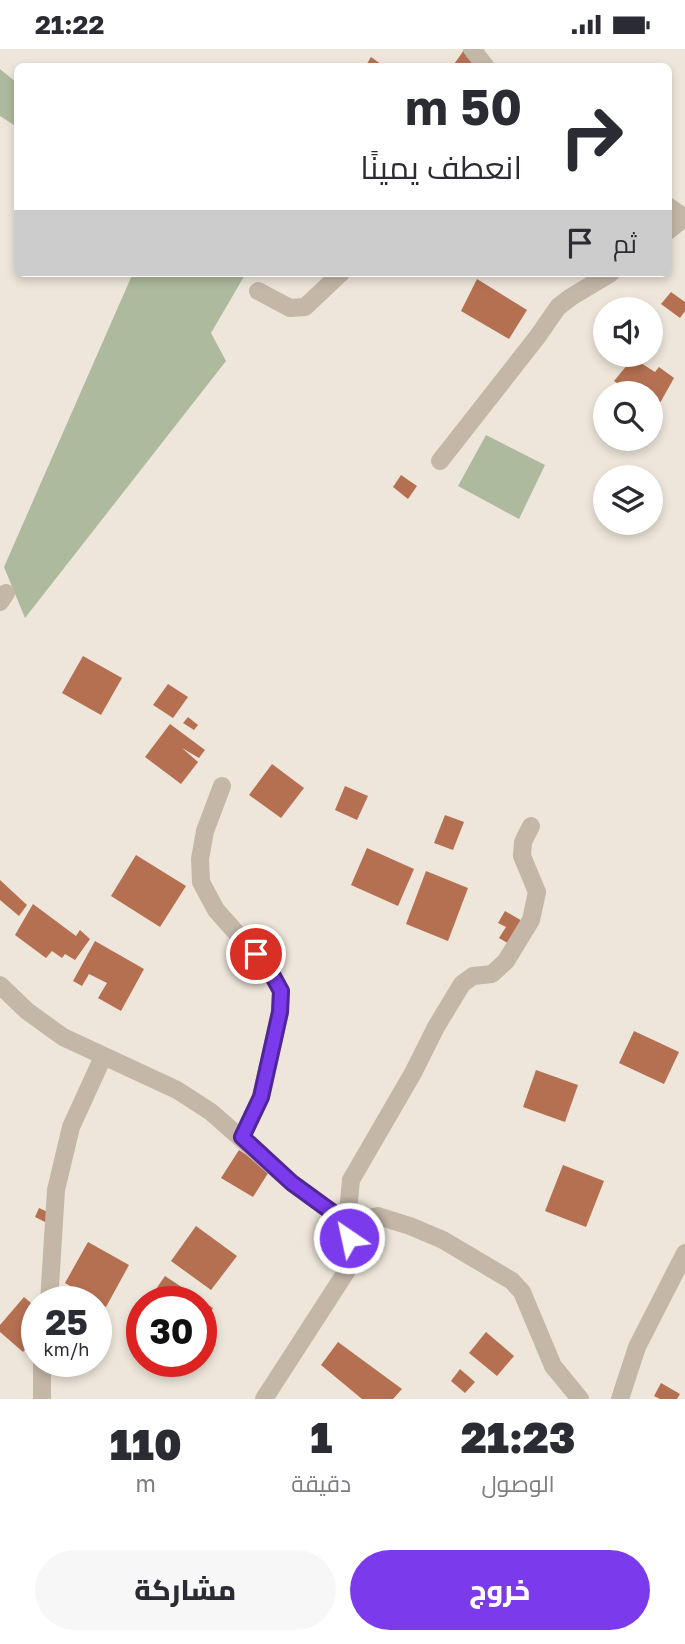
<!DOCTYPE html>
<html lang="ar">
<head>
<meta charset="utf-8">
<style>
	body { margin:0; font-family:"Golos Text",Cairo,sans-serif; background:#f7f7f7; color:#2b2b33; direction:rtl; height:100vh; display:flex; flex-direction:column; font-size:26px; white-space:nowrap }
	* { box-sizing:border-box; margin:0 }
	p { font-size:23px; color:#7c7c81 }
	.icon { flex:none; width:38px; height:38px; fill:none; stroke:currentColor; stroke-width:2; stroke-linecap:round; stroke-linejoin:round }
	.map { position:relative; height:1350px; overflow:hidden; direction:ltr }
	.sheet { display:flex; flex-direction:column; background:#fff; flex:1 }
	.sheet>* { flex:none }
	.guide { position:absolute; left:14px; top:14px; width:658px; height:214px; border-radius:10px; box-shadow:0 4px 10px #0003; direction:rtl; background:#fff; color:#2b2b33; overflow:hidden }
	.buttons { position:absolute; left:593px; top:248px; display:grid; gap:14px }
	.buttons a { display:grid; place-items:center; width:70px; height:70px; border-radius:50%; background:#fff; box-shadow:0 4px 10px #0003; font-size:35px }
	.speed { position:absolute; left:21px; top:1237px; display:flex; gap:14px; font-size:35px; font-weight:700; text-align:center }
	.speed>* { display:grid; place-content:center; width:91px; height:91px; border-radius:50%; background:#fff; box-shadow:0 4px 10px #0003; line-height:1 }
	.speed small { font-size:18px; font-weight:400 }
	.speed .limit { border:10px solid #d22; background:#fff; color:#111 }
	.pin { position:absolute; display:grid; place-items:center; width:60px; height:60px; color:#fff; margin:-30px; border:4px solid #fff; border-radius:50%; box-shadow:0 2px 7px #0007 }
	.me { position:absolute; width:77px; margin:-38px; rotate:326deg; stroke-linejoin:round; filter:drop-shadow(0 0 5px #0008) }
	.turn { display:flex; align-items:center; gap:24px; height:147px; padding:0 35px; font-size:32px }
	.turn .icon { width:91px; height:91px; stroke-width:2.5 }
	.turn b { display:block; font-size:49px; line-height:60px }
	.then { display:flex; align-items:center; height:66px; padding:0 35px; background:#0003; gap:14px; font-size:26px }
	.eta { display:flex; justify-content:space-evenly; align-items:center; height:119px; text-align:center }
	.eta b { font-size:42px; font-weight:800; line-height:49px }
	.button { display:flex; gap:14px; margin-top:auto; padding:14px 35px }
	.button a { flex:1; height:80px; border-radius:42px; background:#7c3aed; color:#fff; font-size:28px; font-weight:800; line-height:80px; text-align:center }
	.button a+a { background:#f7f7f7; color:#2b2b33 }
	.status { display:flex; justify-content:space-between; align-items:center; height:49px; padding:0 35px; background:#fff; direction:ltr }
	.status svg { height:19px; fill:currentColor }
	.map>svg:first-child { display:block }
	.green { fill:#aeba9d }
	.building { fill:#b57051 }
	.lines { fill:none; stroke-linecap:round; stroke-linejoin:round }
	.minor { stroke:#c4b7a8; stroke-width:18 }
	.route-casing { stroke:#51269a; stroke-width:18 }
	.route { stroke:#7c3aed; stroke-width:12 }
</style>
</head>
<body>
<div class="status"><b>21:22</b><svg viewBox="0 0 49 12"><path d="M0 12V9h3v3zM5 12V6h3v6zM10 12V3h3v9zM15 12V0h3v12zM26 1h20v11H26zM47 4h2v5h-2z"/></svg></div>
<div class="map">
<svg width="685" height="1350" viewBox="0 0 685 1350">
	<rect width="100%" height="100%" fill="#eee6da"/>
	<g class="green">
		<path d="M0 20 17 34V78L0 67Z"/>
		<path d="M133 224H246L211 284 226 312 25 569 4 518Z"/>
		<path d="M486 386 545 416 519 470 458 437Z"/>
	</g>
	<g class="building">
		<path d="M464 1 478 18H452Z"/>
		<path d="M371 8 385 18H365Z"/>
		<path d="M477 230 527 261 509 290 461 262Z"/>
		<path d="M671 243 685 253V262L680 269 661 255Z"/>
		<path d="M633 309 655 323 659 318 674 329 656 361 651 357V345H633L614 332Z"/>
		<path d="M401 426 417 437 408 450 393 438Z"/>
		<path d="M83 607 122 629 101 666 62 644Z"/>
		<path d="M168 635 188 648 173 669 153 656Z"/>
		<path d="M188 668 198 676 194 681 183 674Z"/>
		<path d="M170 675 205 701 199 709 182 699 198 713 181 735 145 708Z"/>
		<path d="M272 715 304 739 281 769 249 746Z"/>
		<path d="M345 737 368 747 357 771 335 761Z"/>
		<path d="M445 766 464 773 453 801 434 794Z"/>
		<path d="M367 799 414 820 398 857 351 836Z"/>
		<path d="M136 806 186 837 160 878 111 847Z"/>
		<path d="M426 822 468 839 448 892 406 875Z"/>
		<path d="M0 831 27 856 19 867 0 851Z"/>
		<path d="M33 855 76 887 80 881 90 890 75 911 65 905 62 909 52 902 46 909 15 886Z"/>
		<path d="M505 862 524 873 511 896 499 889 506 878 498 874Z"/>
		<path d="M95 892 144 920 121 962 98 949 107 934 89 925 82 937 73 932Z"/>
		<path d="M634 982 679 1003 664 1035 619 1014Z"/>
		<path d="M536 1021 578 1036 565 1073 523 1058Z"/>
		<path d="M239 1101 270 1121 253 1148 221 1129Z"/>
		<path d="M563 1116 604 1132 586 1178 545 1162Z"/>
		<path d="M39 1159 54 1166 49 1175 35 1168Z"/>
		<path d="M196 1177 237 1207 211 1241 171 1212Z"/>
		<path d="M88 1193 129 1216 106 1258 65 1234Z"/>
		<path d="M165 1227 213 1259 201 1277V1253H147Z"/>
		<path d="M24 1248 37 1259V1286L23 1303 0 1283V1276Z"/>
		<path d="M486 1283 514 1307 497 1327 469 1304Z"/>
		<path d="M338 1293 402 1340 393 1350H362L321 1316Z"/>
		<path d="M460 1320 475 1333 465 1344 451 1332Z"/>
		<path d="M661 1334 680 1345 677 1350H660L654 1347Z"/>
	</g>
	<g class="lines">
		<g class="minor">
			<path d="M472 0 486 18"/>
			<path d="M668 157 685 169"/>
			<path d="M668 182 684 169"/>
			<path d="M258 242 290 259 305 258 341 224"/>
			<path d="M440 412 538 287 558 258 571 248 611 224"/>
			<path d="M0 553 6 544"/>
			<path d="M222 737 205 782 200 810 201 833 216 861 270 922 281 942 280 963 261 1048 242 1088"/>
			<path d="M0 936 27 962 63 988 177 1041 211 1063 292 1134 347 1174 378 1167 410 1177 443 1191 512 1232 522 1243 553 1317 580 1350"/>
			<path d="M49 1253 56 1141 71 1078 103 1008"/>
			<path d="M42 1312V1350"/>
			<path d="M264 1350 346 1223 351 1205 347 1174 351 1131 413 1024 436 978 462 935 473 927 492 925 506 912 531 871 537 843 522 807 523 793 531 777"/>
			<path d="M620 1350 637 1298 685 1204"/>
		</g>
	</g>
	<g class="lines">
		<defs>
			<path id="route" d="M256 905 270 922 281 942 280 963 261 1048 242 1088 292 1134 347 1174 349 1189"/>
		</defs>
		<use href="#route" class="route-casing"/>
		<use href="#route" class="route"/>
	</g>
</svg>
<div class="buttons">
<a><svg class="icon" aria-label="sound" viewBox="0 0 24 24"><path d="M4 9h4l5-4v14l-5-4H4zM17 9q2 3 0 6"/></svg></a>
<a><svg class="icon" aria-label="search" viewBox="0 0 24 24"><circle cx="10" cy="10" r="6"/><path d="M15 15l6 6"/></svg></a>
<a><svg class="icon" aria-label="layers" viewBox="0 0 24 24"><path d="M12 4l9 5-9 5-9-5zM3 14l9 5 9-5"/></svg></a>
</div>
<div class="speed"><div>25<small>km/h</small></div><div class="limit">30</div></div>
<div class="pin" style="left:256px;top:905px;background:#d93025"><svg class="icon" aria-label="arrive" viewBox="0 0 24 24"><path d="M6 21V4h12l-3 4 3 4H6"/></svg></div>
<svg class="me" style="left:349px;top:1189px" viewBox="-20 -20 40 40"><circle r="17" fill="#7c3aed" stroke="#fff" stroke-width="3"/><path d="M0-11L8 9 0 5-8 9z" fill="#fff"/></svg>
<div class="guide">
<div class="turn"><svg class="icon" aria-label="right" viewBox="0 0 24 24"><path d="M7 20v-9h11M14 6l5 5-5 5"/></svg><div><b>50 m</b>انعطف يمينًا</div></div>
<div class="then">ثم<svg class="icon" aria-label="arrive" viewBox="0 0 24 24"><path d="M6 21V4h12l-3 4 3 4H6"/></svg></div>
</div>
</div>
<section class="sheet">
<div class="eta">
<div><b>21:23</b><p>الوصول</p></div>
<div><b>1</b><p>دقيقة</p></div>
<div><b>110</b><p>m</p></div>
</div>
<div class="button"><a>خروج</a><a>مشاركة</a></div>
</section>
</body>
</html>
